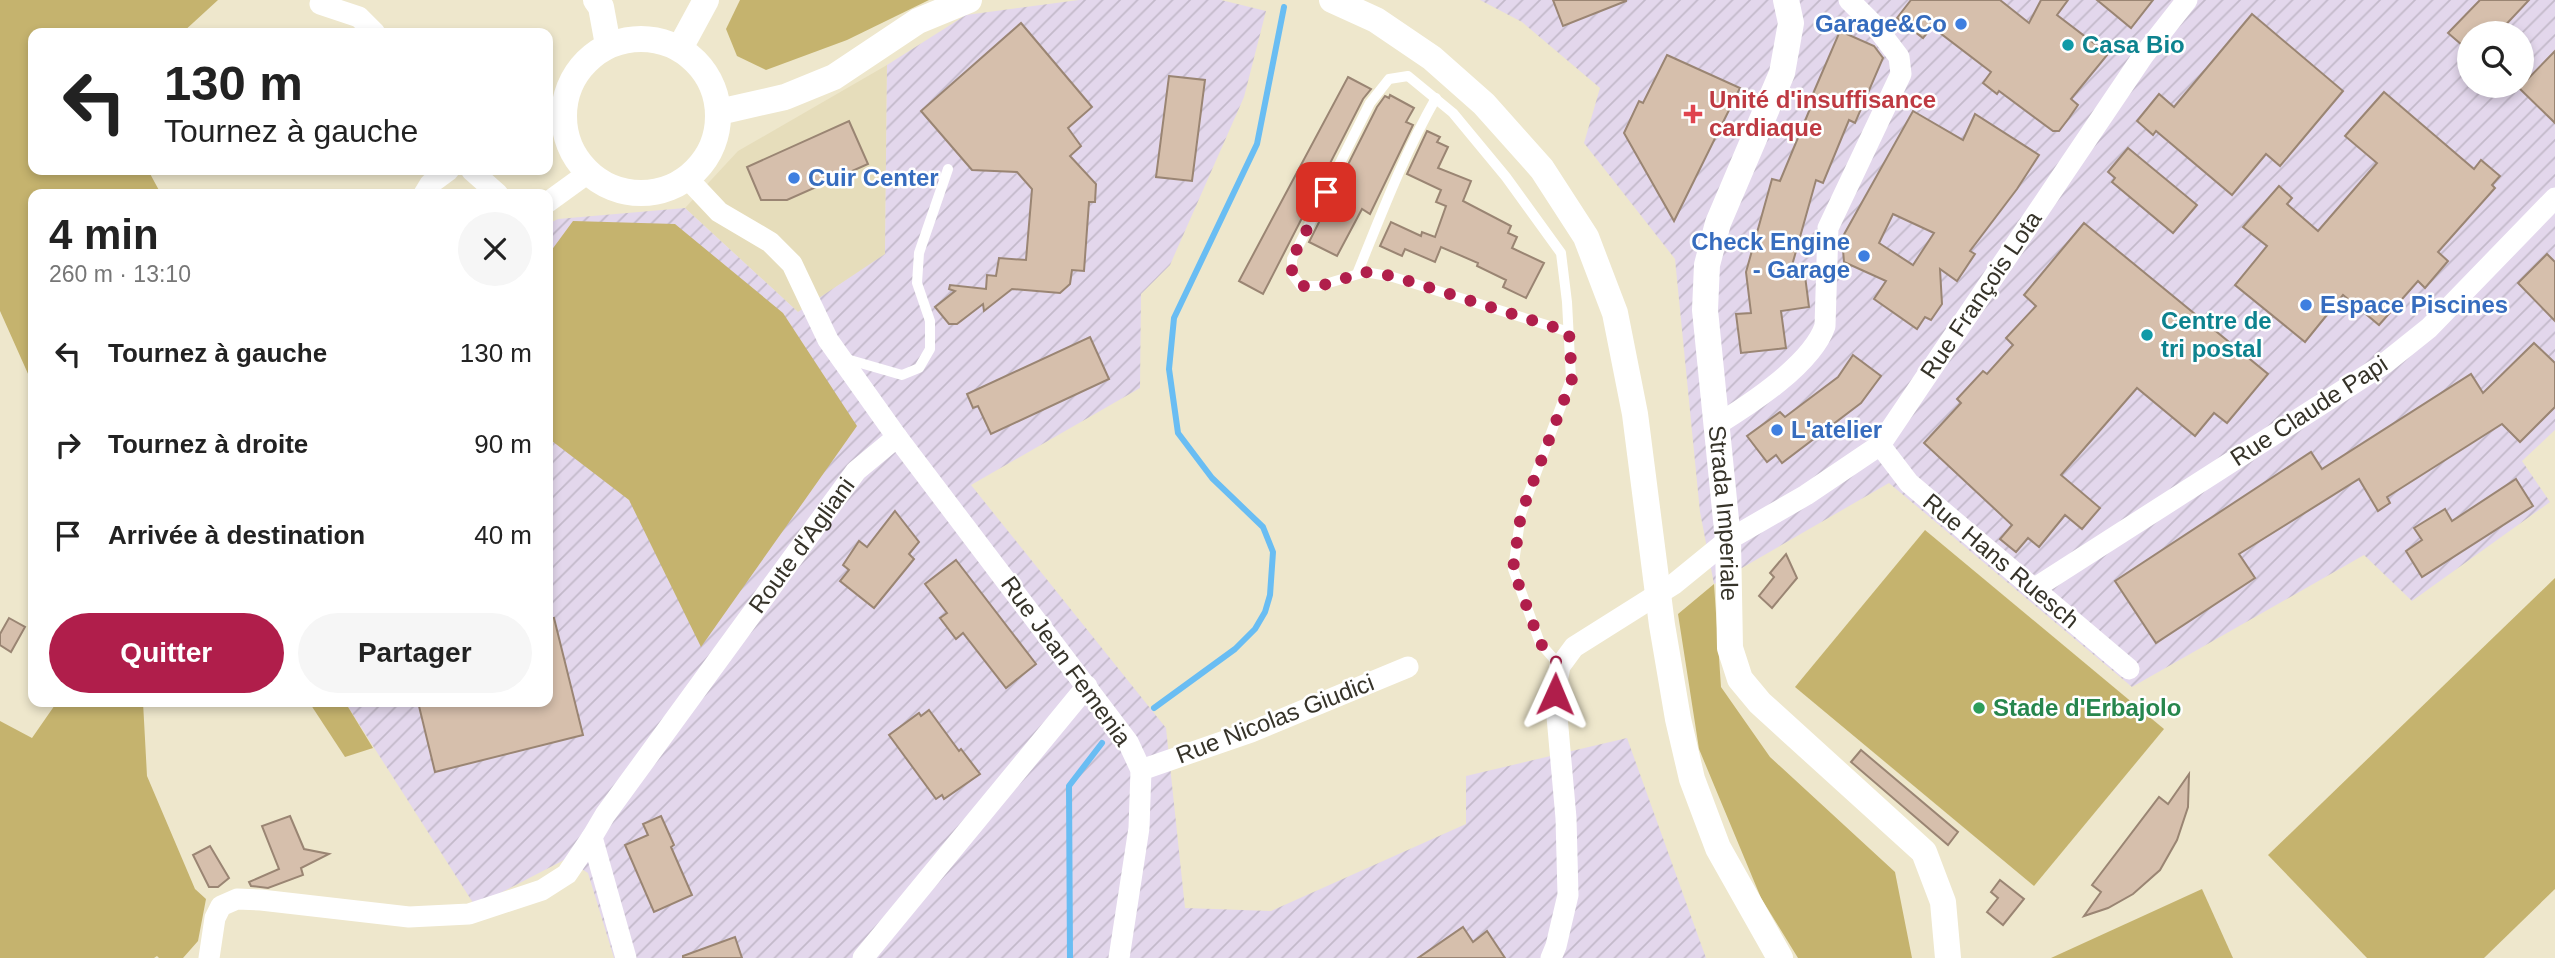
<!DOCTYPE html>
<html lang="fr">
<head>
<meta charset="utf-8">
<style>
	body { margin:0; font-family:Helvetica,sans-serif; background:#f6f6f6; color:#222; height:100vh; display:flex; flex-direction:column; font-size:26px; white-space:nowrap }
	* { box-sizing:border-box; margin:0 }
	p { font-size:23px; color:#767676 }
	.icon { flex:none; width:38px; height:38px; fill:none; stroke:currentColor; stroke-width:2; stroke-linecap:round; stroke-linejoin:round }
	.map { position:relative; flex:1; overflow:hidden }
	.drawer { position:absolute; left:28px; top:189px; width:525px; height:518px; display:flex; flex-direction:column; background:#fff; border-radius:14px; box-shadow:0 4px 10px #0003 }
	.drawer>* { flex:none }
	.top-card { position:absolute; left:28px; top:28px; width:525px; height:147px; border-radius:14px; box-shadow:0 4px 10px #0003; background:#fff; color:#222; overflow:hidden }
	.controls { position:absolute; left:2457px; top:21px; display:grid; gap:14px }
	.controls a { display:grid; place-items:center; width:77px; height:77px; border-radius:50%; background:#fff; box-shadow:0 4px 10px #0003; font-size:35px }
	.pin { position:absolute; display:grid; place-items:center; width:60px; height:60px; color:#fff; margin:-30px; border-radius:14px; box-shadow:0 4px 10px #0006 }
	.me { position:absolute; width:77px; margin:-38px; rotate:1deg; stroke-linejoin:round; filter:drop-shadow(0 0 5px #0008) }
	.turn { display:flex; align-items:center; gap:24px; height:147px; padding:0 21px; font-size:32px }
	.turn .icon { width:91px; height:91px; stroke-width:2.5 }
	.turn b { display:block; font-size:49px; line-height:60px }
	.round { display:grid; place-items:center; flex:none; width:74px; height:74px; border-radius:37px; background:#f6f6f6 }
	.headline { display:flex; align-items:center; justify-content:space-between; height:119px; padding:0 21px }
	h1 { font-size:42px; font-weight:800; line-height:52px }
	.cta { display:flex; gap:14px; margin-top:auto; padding:14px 21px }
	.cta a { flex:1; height:80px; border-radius:42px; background:#b01e4b; color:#fff; font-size:28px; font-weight:800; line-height:80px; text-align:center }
	.cta a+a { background:#f6f6f6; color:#222 }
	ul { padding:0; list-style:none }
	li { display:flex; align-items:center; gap:21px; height:91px; padding:0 21px }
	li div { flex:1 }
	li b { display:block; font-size:26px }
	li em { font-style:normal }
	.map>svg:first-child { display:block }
	.built { fill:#e6ddbb }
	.industrial { fill:url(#industrial-furrows); fill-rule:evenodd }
	.grass { fill:#c5b36e }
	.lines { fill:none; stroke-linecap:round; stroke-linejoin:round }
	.stream { stroke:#69bdf3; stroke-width:6 }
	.building { fill:#d6bfac; stroke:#9a8573; stroke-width:2; fill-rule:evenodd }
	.service { stroke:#fff; stroke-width:10 }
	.minor { stroke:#fff; stroke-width:21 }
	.tertiary { stroke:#fff; stroke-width:26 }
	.route { stroke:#b01e4b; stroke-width:12; stroke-dasharray:0 21.6 }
	.shop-dot { fill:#3f7fe0; stroke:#fff; stroke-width:2.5 }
	.culture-dot { fill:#0f9aa8; stroke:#fff; stroke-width:2.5 }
	.health-dot { fill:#e0444e; stroke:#fff; stroke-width:2.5 }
	.leisure-dot { fill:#2e9e5b; stroke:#fff; stroke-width:2.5 }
	.labels { text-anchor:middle; stroke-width:5; stroke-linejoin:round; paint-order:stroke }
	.shop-label { font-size:24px; font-weight:bold; fill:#366cbe; stroke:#fff; text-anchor:start }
	.culture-label { font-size:24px; font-weight:bold; fill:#0d838f; stroke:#fff; text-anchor:start }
	.health-label { font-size:24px; font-weight:bold; fill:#be3a42; stroke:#fff; text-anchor:start }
	.street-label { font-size:24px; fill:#363329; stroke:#fff }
	.leisure-label { font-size:24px; font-weight:bold; fill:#27864d; stroke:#fff; text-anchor:start }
</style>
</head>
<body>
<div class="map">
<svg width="2555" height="958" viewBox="0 0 2555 958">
	<defs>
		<pattern id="industrial-furrows" width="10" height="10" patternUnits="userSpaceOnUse" patternTransform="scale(1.75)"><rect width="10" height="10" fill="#e3d7ec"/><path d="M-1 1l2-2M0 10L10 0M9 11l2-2" fill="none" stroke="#c3b9ca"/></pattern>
	</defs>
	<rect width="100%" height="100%" fill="#eee7cc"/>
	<path class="built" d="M887 65 885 255 798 312 685 208 738 151Z"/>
	<g class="industrial">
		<path d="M1079 0H1221L1266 11 1244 97 1170 265 1141 294 1140 388 971 485 1166 728 1185 908 1271 911 1466 824V776L1627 738 1706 958H614L588 873 566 859 475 906 345 702H548V224L558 219 685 208 798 312 885 254 887 65 966 15Z"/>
		<path d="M1480 0H2555V430L2522 461 2550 502 2412 601 2364 555 2132 687 1889 483 1714 584 1700 512 1675 259 1584 143 1600 88 1522 22ZM2469 33H2522V86H2469Z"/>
	</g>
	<g class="grass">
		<path d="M0 0H218L182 33H33V170H148L161 194H33V385L0 311Z"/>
		<path d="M740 0H929L847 40 766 70 737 56 726 29Z"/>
		<path d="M573 221 675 224 783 313 857 426 701 647 629 500 548 438V255Z"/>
		<path d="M1925 530 2164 729 2034 886 1795 687Z"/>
		<path d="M2555 578V889L2484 958H2367L2268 855Z"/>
		<path d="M1714 584 1721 687 1770 757 1895 872 1912 958H1798L1761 898 1699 749 1678 614Z"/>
		<path d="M57 702H143L147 776 195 889 206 899 198 941 183 958H159L157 956 154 958H0V721L32 738Z"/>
		<path d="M309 702H345L373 748 345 757Z"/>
		<path d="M2202 889 2233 958H2051Z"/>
	</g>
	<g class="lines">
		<g class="stream">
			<path d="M1154 708 1235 649 1255 629 1265 612 1270 595 1273 552 1263 527 1212 478 1178 433 1169 369 1174 318 1257 144 1284 7"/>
			<path d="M1070 958 1069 786 1102 743"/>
		</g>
	</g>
	<g class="building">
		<path d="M1553 0H1626V1L1563 26Z"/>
		<path d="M1911 0H2000L2029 23 2041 0H2068L2057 15 2108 54 2071 99 2078 105 2069 118 2059 131H2053L1999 91 1997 94 1983 83 1991 72 1932 27 1923 38 1897 18Z"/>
		<path d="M2097 0H2153L2131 28Z"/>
		<path d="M2480 0H2529L2498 33H2469V51L2448 33Z"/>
		<path d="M2252 14 2343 91 2280 166 2266 154 2232 195 2156 131 2153 135 2137 121 2159 94 2174 107Z"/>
		<path d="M1021 23 1092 107 1068 128 1081 146 1070 156 1096 184 1095 202H1089L1084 271 1072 270 1070 284 1060 293 1012 289 984 311 983 304 957 324H949L935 307 955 291 949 289 950 285 986 289 987 275 996 276 999 258 1026 260 1032 189 1017 172 972 170 921 111Z"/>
		<path d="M1840 31 1874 46 1883 58 1855 123 1849 120 1823 183 1816 180 1791 269 1804 268 1809 307 1781 311 1786 348 1741 353 1736 314 1751 313 1746 272 1772 179 1780 181 1812 104 1809 103Z"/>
		<path d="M2555 51V123L2519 88Z"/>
		<path d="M1667 55 1740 88 1674 221 1624 133 1639 101 1643 103Z"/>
		<path d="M1169 76 1205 80 1192 181 1156 177Z"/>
		<path d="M1348 77 1371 89 1363 99 1263 294 1239 281Z"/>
		<path d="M2384 92 2474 169 2481 160 2500 176 2492 185 2495 188 2438 252 2448 261 2425 288 2418 281 2379 325 2343 295 2305 342 2235 285 2267 246 2243 227 2279 186 2292 198 2287 204 2318 231 2377 163 2345 136Z"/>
		<path d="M1390 95 1414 108 1406 122 1413 125 1370 214 1362 209 1337 256 1309 242 1377 107 1385 96 1389 98Z"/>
		<path d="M1913 111 1963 140 1975 114 2039 155 2017 189 1970 251 1975 254 1957 281 1940 269 1942 304 1931 320 1925 317 1917 329 1874 299 1886 281 1844 262 1842 238ZM1893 214 1934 233 1913 265 1879 243Z"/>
		<path d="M849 121 868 164 787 200H761L747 167Z"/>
		<path d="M1427 131 1440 137 1437 142 1448 147 1438 168 1471 181 1463 201 1511 226 1508 233 1517 237 1512 248 1544 263 1526 298 1503 287 1506 280 1477 266 1478 263 1441 247 1435 262 1405 249 1402 256 1380 246 1391 222 1421 236 1422 232 1435 237 1446 206 1436 202 1441 190 1407 174Z"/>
		<path d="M2128 148 2197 205 2173 233 2112 182 2115 178 2108 172Z"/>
		<path d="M2084 223 2268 374 2227 423 2214 413 2195 436 2137 388 2061 475 2100 508 2082 529 2065 515 2039 547 2028 538 2016 552 2000 539 2012 525 1924 443 1961 403 1957 399 1983 371 1987 374 2013 345 2006 338 2036 306 2024 295Z"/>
		<path d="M2547 254 2555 262V321L2518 283Z"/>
		<path d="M1090 337 1109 379 991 434 978 406 973 408 967 394Z"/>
		<path d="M2534 343 2555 363V407L2520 442 2502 424 2387 497 2390 503 2378 511 2359 479 2239 554 2255 578 2156 643 2115 581 2311 452 2322 469 2471 374 2483 393Z"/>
		<path d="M1853 355 1881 376 1861 403 1782 463 1776 455 1767 462 1747 436 1780 412 1785 417 1838 377Z"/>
		<path d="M2516 479 2533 506 2422 577 2406 551 2422 540 2414 528 2445 509 2452 521Z"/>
		<path d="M895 511 919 542 909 554 914 559 874 608 840 581 849 570 843 565 859 541 867 547Z"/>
		<path d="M1786 554 1797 578 1772 608 1759 596 1774 577 1770 573Z"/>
		<path d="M956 560 1036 664 1006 688 963 633 956 639 940 618 947 613 925 584Z"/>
		<path d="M9 618 25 627 11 652 0 645V634Z"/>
		<path d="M554 618 583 735 435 772 418 702H548V619Z"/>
		<path d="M929 710 959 751 961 749 980 774 944 799 942 795 936 799 889 735 919 713 921 716Z"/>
		<path d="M1861 750 1958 832 1948 845 1851 762Z"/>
		<path d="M2189 774 2188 807 2177 840 2160 870 2133 894 2108 908 2084 916 2101 892 2092 885 2159 797 2168 804Z"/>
		<path d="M290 816 304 849 329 854 301 868 303 875 268 888 251 886 249 882 279 869 262 826Z"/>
		<path d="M661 816 674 845 671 847 692 895 654 912 625 845 648 835 643 824Z"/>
		<path d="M210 846 229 878 218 887H209L193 855Z"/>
		<path d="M2000 880 2024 899 2003 925 1987 912 1998 898 1991 892Z"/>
		<path d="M1463 927 1473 942 1487 931 1505 958H1418Z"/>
		<path d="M735 937 742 958H683V956Z"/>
	</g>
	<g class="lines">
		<g class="service">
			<path d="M1357 274C1381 215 1404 154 1436 98"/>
			<path d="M843 358 902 375 919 368 930 349V321L917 283 919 253 948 169"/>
			<path d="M1560 666 1540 643 1513 569 1521 514 1571 379 1567 302 1561 253 1506 177 1453 113 1408 76 1389 79 1370 103 1292 259V274L1301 286H1319L1365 272 1393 277 1569 332"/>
		</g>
		<g class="minor">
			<path d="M320 4 359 17 375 33"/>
			<path d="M471 170 498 194"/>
			<path d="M687 178 719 212 770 242 792 264 828 340 897 437 1128 742 1141 770 1139 828 1119 958"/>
			<path d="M424 194 430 184 449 170"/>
			<path d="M548 202 588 173"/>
			<path d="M1718 424C1752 403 1812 364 1825 326L1828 228 1901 74 1899 57 1877 28 1849 0"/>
			<path d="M1880 445 1909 483 2129 669"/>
			<path d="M2035 588 2384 364 2429 328 2555 198"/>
			<path d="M1141 770 1251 732 1408 667"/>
			<path d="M209 958 215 918 221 906 237 899 261 900 409 917 469 914 542 890 567 874 592 837"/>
			<path id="s1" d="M626 958 592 837 605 815 856 471 897 437"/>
			<path d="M863 958 1087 686"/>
			<path d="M1551 958 1556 946 1568 895 1566 818 1555 694 1560 666 1574 647 1674 584 1728 540 1806 495 1880 445 2143 56 2187 0"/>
		</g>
		<g class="tertiary">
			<path d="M596 0 601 7 608 45"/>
			<path d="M1332 0 1376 20 1432 58 1484 104 1542 169 1586 237 1615 313 1635 414 1662 625 1678 719 1692 779 1718 848 1780 958"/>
			<path id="s2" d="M1786 0 1791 23 1782 73 1718 223 1707 265 1705 310 1728 540 1730 648 1740 679 1760 703 1924 852 1943 902 1948 958"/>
			<circle cx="641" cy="116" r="77"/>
			<path d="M680 48 706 0"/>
			<path d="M719 112 785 97 834 77 918 21 969 0"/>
		</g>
	</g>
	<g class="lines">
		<path class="route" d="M1326 192 1292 259V274L1301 286H1320L1365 272 1393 276 1569 332 1572 379 1521 514 1513 569 1540 643 1560 666 1555 694"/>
	</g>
	<g class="shop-dot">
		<circle cx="1961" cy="24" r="7"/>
		<circle cx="794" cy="178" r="7"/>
		<circle cx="1864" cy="256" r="7"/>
		<circle cx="2306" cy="305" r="7"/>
		<circle cx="1777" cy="430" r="7"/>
	</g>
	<g class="culture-dot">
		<circle cx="2068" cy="45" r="7"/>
		<circle cx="2147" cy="335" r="7"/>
	</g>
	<path class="health-dot" d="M1689.5 103.5h7v7h7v7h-7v7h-7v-7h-7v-7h7z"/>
	<circle class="leisure-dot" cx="1979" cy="708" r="7"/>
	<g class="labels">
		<g class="shop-label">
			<text x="1947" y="32" text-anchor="end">Garage&amp;Co</text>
			<text x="808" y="186">Cuir Center</text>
			<text x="1850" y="250" text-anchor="end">Check Engine<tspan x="1850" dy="28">- Garage</tspan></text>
			<text x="2320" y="313">Espace Piscines</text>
			<text x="1791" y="438">L'atelier</text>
		</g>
		<g class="culture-label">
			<text x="2082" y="53">Casa Bio</text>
			<text x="2161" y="329">Centre de<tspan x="2161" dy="28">tri postal</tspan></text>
		</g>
		<g class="health-label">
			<text x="1709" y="108">Unité d'insuffisance<tspan x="1709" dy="28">cardiaque</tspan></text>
		</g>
		<g class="street-label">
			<text transform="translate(1981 295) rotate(-56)" y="8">Rue François Lota</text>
			<text transform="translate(2309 411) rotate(-33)" y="8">Rue Claude Papi</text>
			<text dy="8" stroke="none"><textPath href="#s2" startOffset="530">Strada Imperiale</textPath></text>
			<text dy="8" stroke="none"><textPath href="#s1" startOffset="485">Route d'Agliani</textPath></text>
			<text transform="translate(2001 561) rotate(40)" y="8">Rue Hans Ruesch</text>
			<text transform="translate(1066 661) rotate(54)" y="8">Rue Jean Femenia</text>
			<text transform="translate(1275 719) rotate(-21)" y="8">Rue Nicolas Giudici</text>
		</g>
		<g class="leisure-label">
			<text x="1993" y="716">Stade d'Erbajolo</text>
		</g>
	</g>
</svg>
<div class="controls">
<a><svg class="icon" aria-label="search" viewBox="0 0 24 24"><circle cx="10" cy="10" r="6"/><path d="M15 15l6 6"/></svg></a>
</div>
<div class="pin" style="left:1326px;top:192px;background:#d93025"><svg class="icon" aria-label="arrive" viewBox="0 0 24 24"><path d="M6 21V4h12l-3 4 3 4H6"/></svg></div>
<svg class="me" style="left:1555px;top:694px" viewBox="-20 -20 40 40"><path d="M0-17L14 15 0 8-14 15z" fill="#b01e4b" stroke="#fff" stroke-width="4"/></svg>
<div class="top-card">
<div class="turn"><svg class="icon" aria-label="left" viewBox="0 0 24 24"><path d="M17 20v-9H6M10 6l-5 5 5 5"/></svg><div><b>130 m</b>Tournez à gauche</div></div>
</div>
<section class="drawer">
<div class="headline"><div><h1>4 min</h1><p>260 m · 13:10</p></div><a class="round"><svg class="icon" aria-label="close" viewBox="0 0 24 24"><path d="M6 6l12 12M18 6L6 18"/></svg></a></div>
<ul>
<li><svg class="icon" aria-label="left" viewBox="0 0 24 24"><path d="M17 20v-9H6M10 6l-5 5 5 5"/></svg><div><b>Tournez à gauche</b></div><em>130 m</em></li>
<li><svg class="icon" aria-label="right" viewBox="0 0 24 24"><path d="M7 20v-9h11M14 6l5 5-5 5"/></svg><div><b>Tournez à droite</b></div><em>90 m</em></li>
<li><svg class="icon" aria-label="arrive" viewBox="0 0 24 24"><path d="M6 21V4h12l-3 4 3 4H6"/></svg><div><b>Arrivée à destination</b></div><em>40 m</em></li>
</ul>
<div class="cta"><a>Quitter</a><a>Partager</a></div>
</section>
</div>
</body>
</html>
